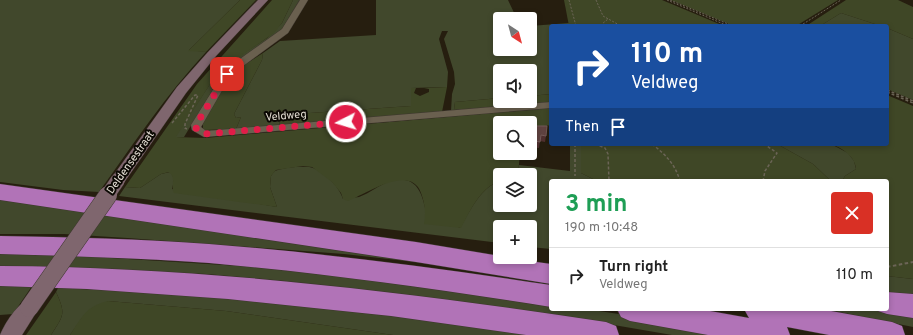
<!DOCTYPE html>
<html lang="en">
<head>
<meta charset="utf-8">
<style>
	body { margin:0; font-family:Overpass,sans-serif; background:#f2f2f2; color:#222; height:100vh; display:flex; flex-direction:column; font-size:15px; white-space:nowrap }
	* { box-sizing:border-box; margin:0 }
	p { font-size:13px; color:#767676 }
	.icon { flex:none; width:22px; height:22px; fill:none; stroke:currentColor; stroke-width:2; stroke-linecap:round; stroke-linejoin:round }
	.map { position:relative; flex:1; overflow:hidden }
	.sheet { position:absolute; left:549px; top:179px; width:340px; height:132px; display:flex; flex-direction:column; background:#fff; border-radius:4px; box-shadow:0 2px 6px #0003 }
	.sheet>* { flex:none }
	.guide { position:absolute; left:549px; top:24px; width:340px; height:122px; border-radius:4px; box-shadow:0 2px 6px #0003; background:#1a4fa0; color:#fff; overflow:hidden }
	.needle { width:26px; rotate:144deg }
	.fabs { position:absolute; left:493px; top:12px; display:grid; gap:8px }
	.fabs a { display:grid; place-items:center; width:44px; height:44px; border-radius:4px; background:#fff; box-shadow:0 2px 6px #0003; font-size:20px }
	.pin { position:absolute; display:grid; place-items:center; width:34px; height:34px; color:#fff; margin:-17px; border-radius:8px; box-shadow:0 2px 6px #0006 }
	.me { position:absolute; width:44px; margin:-22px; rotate:265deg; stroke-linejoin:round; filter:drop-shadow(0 0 3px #0008) }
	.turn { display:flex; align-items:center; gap:14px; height:84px; padding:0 16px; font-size:18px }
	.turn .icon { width:52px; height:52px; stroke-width:2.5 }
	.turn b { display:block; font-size:28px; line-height:34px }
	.then { display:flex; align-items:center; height:38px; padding:0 16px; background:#0003; gap:8px; font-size:15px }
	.round { display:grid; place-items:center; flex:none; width:42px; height:42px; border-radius:4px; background:#f2f2f2 }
	.headline { display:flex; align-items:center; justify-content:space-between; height:68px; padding:0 16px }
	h1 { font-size:24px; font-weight:700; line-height:30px; color:#1e9e55 }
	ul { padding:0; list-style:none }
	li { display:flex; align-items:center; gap:12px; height:56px; padding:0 16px; border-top:1px solid #e0e0e0 }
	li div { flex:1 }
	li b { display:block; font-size:15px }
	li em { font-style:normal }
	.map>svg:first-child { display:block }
	.green { fill:#41482c }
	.forest { fill:#3f4726 }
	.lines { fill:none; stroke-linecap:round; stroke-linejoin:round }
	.street-casing { stroke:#3e372f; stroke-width:1 }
	.secondary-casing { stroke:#3e372f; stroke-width:1 }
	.highway-casing { stroke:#3e372f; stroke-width:1 }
	.path-far2 { stroke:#6c6557; stroke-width:1; stroke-dasharray:2 1.5; stroke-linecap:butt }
	.path-far1 { stroke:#6c6557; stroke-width:1.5; stroke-dasharray:3 2; stroke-linecap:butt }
	.path { stroke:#6c6557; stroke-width:2; stroke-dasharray:3.5 2.5; stroke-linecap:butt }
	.street { fill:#6a604f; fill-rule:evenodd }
	.secondary { fill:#7f666e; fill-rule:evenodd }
	.highway { fill:#b173b7; fill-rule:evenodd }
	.secondary-bridge-far1-casing { stroke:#3e372f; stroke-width:15; stroke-linecap:butt }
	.secondary-bridge-casing { stroke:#3e372f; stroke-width:19; stroke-linecap:butt }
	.secondary-bridge-far1 { stroke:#7f666e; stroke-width:14 }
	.secondary-bridge { stroke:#7f666e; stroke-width:18 }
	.wall { fill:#50302f }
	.building { fill:#604340; stroke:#755b58 }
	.route { stroke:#e11d48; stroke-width:7; stroke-dasharray:0 12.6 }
	.labels { text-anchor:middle; stroke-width:4; stroke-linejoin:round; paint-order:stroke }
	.street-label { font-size:11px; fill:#e5dfd5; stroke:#0c0904 }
</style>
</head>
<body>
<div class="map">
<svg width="913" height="335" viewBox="0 0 913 335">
	<rect width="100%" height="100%" fill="#261e0f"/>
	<g class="green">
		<path d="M0 0H240L189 50 206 52C166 95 133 144 99 192L63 190 0 182Z"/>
		<path d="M293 0H300L282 29 223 73 184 137H175L218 72 230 62 267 38 282 23Z"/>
		<path d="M376 0H508L517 19H500V49H530V26L569 23V26H551V94L530 96V71H500V98L455 102 454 110 451 111 452 94 455 84 454 72 444 39 448 31H442L439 39 448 72 447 87 411 88V106L281 115 279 125 236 129 241 117 236 118 234 114 262 60 263 53 280 41 376 35Z"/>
		<path d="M841 13 881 26H820Z"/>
		<path d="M887 28 913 39V100L887 89Z"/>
		<path d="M570 144H581V173L597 181H551V249L530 247V227H500V243L119 196 125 187 140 188 161 174 170 172C175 177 174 182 172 189L277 207 270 187 271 176C272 174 274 172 275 171 281 168 307 165 313 168 325 173 339 186 343 199 348 198 354 198 359 197 370 193 379 185 390 181 416 174 422 192 426 212L460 228C472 208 478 191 500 180V205H530V175H517L519 165 570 171Z"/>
		<path d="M777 144H805L813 146 819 144H831L848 153 854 161 856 169 845 176 842 181H831L813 164Z"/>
		<path d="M0 196 424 263 344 254 127 238 64 234H0Z"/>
		<path d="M0 251 288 269 551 303V309H586L632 316 734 335H672L573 318 284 281 206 274 70 269 46 266H0Z"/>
		<path d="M887 276 913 279V298L887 294Z"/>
		<path d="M0 285 32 286 13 314 0 315Z"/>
		<path d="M58 288 149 292 335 308 529 335H393L226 311 108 301 82 318 70 335H51C64 315 66 314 56 292Z"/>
		<path d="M824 309H870L913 316V327Z"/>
	</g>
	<g class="forest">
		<path d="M240 0H256L206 52 188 51Z"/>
		<path d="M272 0H293L282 23 274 33 218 72 176 137 205 138 551 108V125L530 129V123H500V153H520L518 175H500V180C478 191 472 208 461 228L424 224C426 213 425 204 421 193 411 163 365 194 348 201L343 199 341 193 332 182 312 167 303 166 276 170 271 176 270 187 277 207 174 193C170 185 177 179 169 172L161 174 140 188 125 187 197 84Z"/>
		<path d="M564 0H662L724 26H569Z"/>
		<path d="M671 0H838L796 26H734Z"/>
		<path d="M846 0H898L913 7V39L887 28V26H881L841 13 820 26H806Z"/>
		<path d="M263 53 262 60 234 114 236 118 241 117 236 129 204 130 203 129V123L225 84 231 76 241 67Z"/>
		<path d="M447 87 442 112 279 125 281 115 411 106V88H416L414 93 420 96 429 92V89L424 88Z"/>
		<path d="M551 94V103L454 110 455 102 500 98V101H530V96Z"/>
		<path d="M887 95 913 106V279L887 276V181H842L845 176 856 169C855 156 842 148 831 144H887Z"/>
		<path d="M581 144H777L813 164 831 181H597L581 173Z"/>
		<path d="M56 292C66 314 64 315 51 335H26Z"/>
		<path d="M108 301 226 311 393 335H70C82 317 86 306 108 301Z"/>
	</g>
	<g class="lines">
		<defs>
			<path id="street" d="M300 0H308L288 33 231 75 201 127 206 131 551 102V108L204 137 192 130 191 125 224 72 230 66 282 29Z"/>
			<g id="secondary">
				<path d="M258 0H268L216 56 186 93 123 184 118 185 113 184 110 180 113 176 177 87 208 52Z"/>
				<path d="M29 299 36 302 39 308 22 335H0C5 323 17 304 29 299Z"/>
			</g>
			<g id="highway">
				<path d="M0 184 416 242 500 256V257L551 264V284L416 262 0 200Z"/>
				<path d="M0 236C70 237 139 239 209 244 323 253 437 268 551 285V307C437 289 324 273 209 263 139 258 70 256 0 254Z"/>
				<path d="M0 266C203 267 406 292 606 322L616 326 619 335H526L391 316 228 299 87 289 0 286Z"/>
				<path d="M887 292 913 294V318L887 314 878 311 877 309H887Z"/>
				<path d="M617 309H699L749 318 744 309H820L892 322 902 326 905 335H829L787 327 790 335H708L630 321 621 317Z"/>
			</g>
		</defs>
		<use href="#street" class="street-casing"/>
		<use href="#secondary" class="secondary-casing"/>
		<use href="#highway" class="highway-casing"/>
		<g class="path-far2">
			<path d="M569 0 576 26"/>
			<path d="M596 0 603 16 621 26"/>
			<path d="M667 0 728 26"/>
			<path d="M670 0 733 26"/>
			<path d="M602 26V24L608 19"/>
			<path d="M800 26 841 0"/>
		</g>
		<g class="path-far1">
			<path d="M887 90 913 101"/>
			<path d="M887 92 913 103"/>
			<path d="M172 123 195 95H198L185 124V128L187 129"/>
			<path d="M575 144V176"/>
			<path d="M595 144 605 148 608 154 609 181"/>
			<path d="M652 144C666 155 675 164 680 181"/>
			<path d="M763 181 765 171 777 153 764 144"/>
		</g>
		<path class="path" d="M887 267 913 262"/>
		<use href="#street" class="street"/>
		<use href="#secondary" class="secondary"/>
		<use href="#highway" class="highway"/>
		<defs>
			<path id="secondary-bridge-far1" d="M107 196 118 180"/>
			<path id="secondary-bridge" d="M29 308 108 195"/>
		</defs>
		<use href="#secondary-bridge-far1" class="secondary-bridge-far1-casing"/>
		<use href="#secondary-bridge" class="secondary-bridge-casing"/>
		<use href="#secondary-bridge-far1" class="secondary-bridge-far1"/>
		<use href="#secondary-bridge" class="secondary-bridge"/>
	</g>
	<path class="wall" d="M530 126 546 136 545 142 540 141 539 148 530 147Z"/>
	<path class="building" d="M530 126H547L546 136 541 135 540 142 530 140Z"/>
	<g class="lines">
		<path class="route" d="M227 74 196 125V128L204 134 346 122"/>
	</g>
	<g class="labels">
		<g class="street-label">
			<text transform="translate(286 115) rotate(-5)" y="4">Veldweg</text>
			<text transform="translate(130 162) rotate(-55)" y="4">Deldensestraat</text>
		</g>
	</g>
</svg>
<div class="fabs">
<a><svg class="needle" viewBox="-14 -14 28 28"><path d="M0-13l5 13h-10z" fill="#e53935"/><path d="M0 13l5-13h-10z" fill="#767676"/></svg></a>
<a><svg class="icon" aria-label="sound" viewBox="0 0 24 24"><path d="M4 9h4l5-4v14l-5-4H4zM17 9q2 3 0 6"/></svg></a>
<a><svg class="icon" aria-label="search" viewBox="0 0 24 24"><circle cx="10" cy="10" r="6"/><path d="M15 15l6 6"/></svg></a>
<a><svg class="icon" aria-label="layers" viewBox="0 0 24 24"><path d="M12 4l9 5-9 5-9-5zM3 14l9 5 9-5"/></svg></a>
<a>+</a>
</div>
<div class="pin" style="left:227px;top:74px;background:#d93025"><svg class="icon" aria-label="arrive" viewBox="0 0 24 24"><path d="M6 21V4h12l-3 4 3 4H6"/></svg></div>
<svg class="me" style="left:346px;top:122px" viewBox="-20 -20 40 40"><circle r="17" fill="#e11d48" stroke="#fff" stroke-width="3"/><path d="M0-11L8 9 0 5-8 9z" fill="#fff"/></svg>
<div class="guide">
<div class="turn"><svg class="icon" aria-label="right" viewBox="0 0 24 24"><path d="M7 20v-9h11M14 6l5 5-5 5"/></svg><div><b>110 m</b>Veldweg</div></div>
<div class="then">Then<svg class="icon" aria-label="arrive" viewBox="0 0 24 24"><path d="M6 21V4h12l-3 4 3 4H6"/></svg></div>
</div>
<section class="sheet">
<div class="headline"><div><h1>3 min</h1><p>190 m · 10:48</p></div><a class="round" style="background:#d93025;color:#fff"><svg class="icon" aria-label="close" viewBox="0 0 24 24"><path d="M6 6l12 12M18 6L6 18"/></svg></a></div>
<ul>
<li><svg class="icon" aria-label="right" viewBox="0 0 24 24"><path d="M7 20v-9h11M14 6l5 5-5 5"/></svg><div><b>Turn right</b><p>Veldweg</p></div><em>110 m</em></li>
</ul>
</section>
</div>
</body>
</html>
